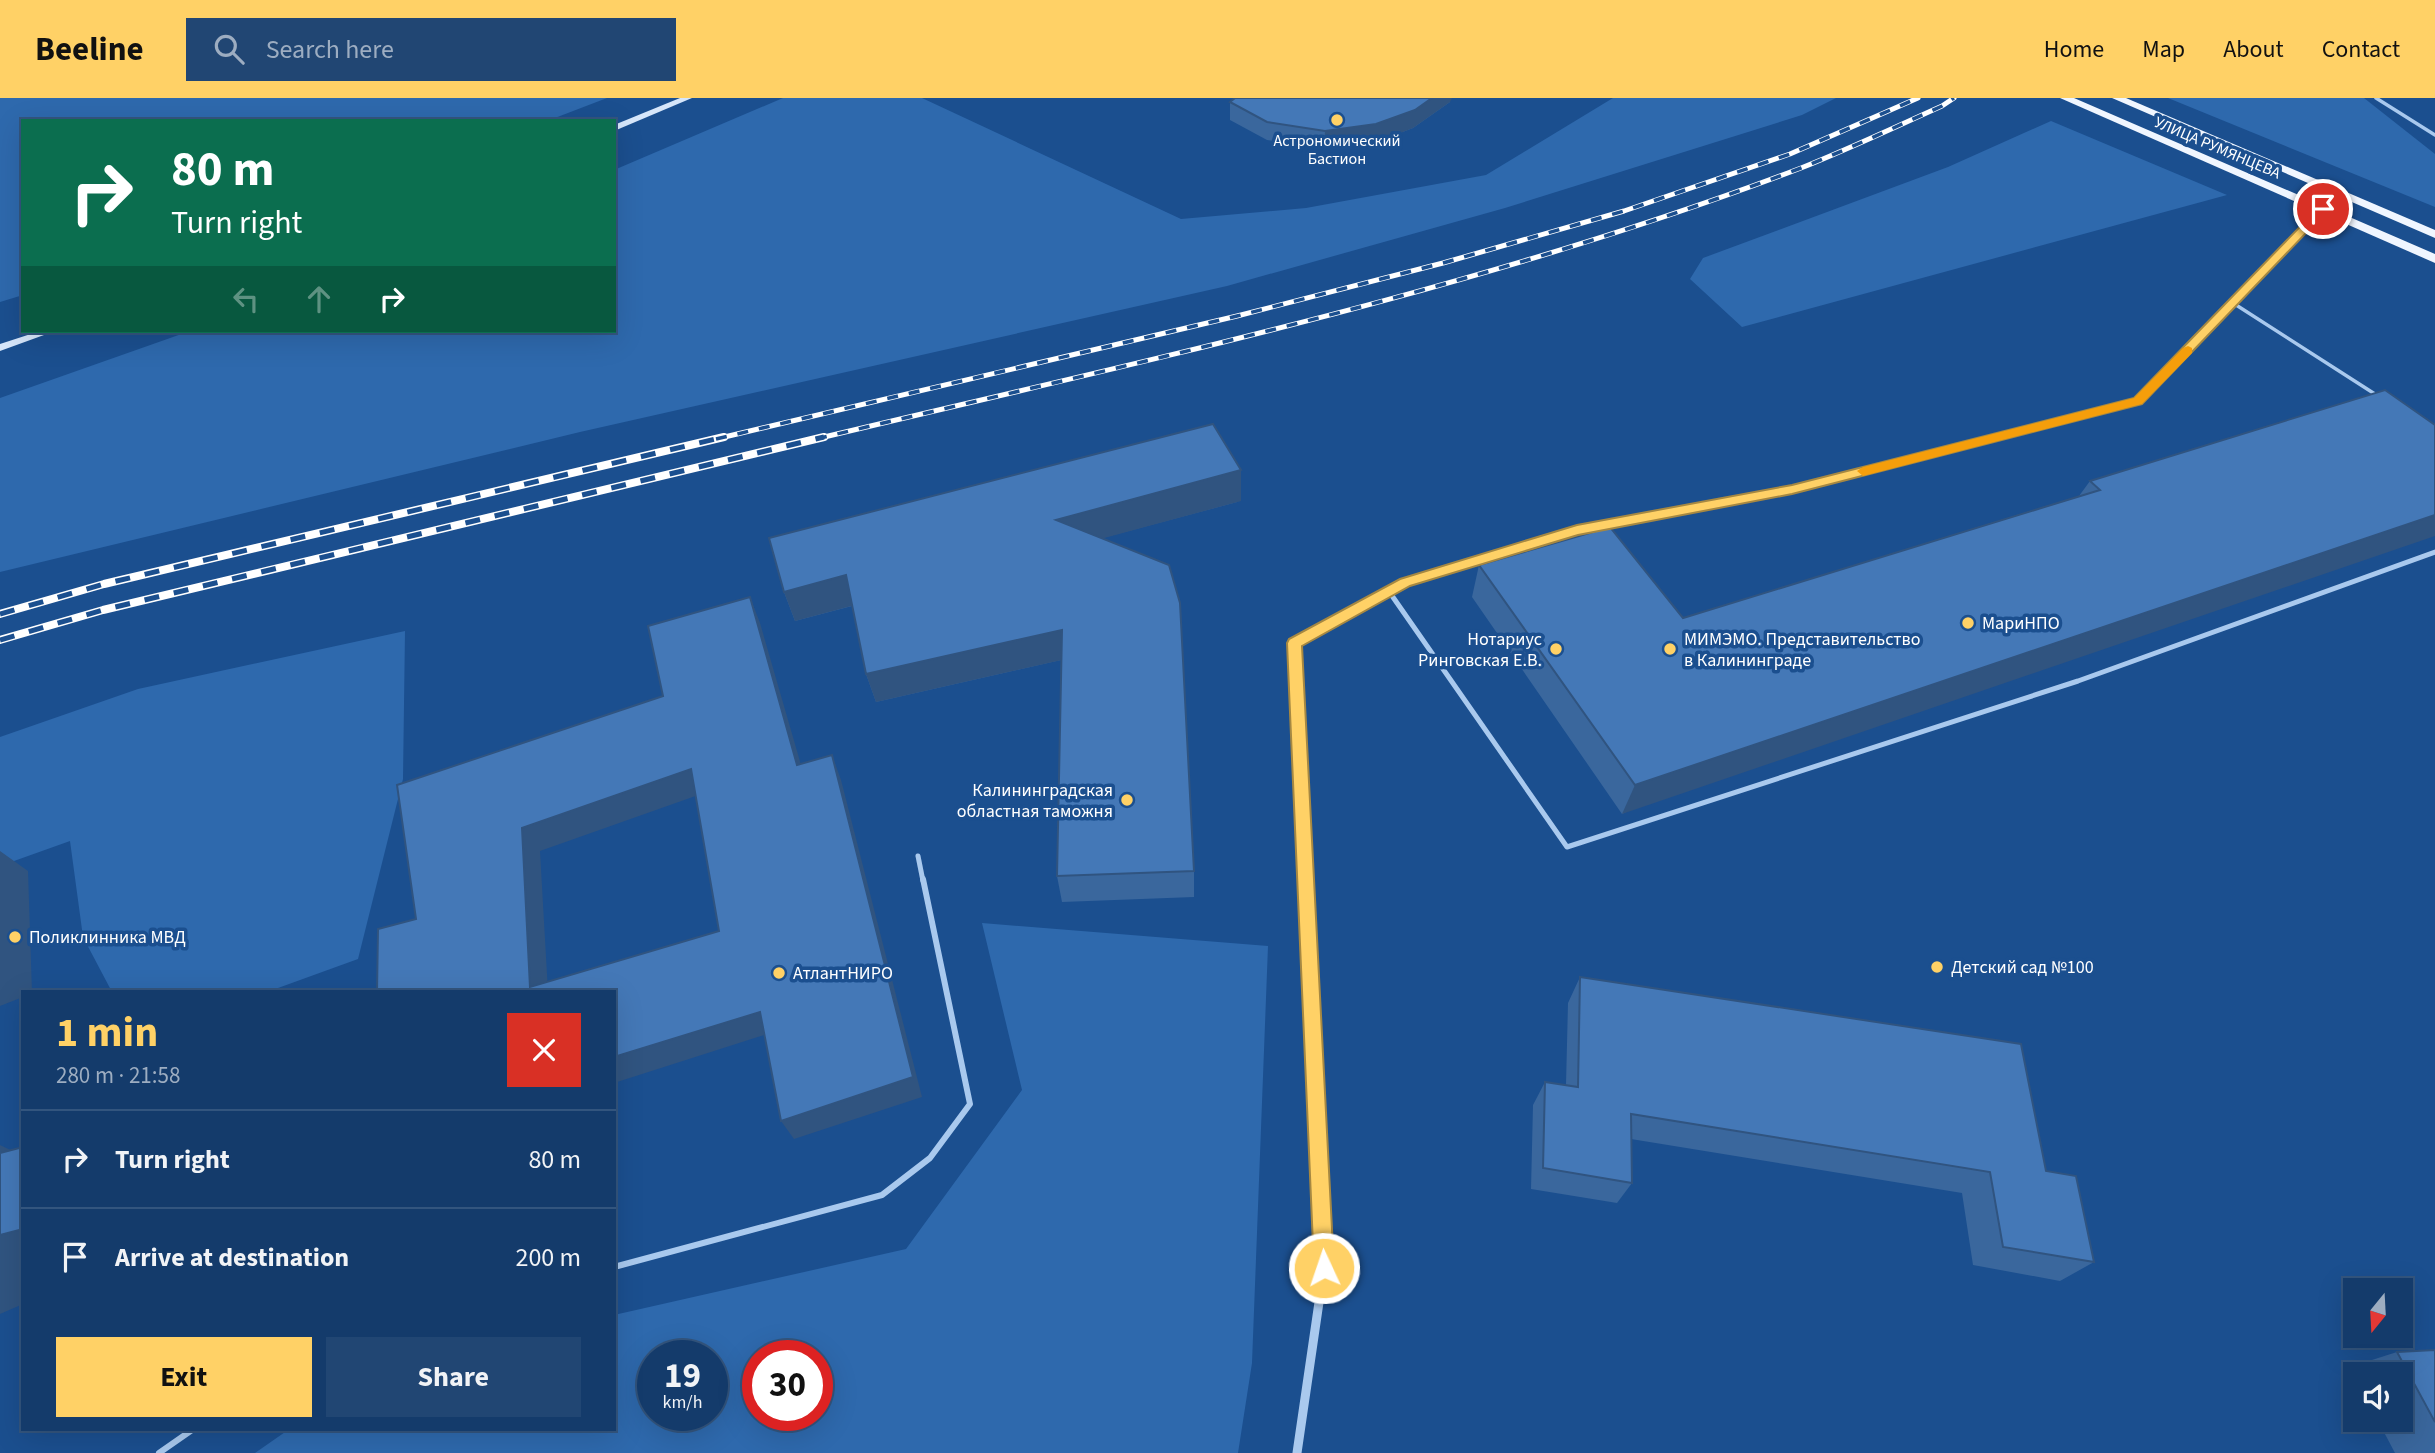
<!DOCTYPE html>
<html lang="en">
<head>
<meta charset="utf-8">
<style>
	body { margin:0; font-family:"Source Sans 3",sans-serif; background:#214673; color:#f1f3f6; height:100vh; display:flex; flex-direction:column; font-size:26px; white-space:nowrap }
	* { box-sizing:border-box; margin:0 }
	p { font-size:23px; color:#9dadc1 }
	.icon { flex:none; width:38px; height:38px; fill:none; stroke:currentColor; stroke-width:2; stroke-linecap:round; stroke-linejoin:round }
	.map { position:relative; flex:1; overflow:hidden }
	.drawer { position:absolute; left:21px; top:892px; width:595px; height:441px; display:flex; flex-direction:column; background:#143b6b; border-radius:0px; box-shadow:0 7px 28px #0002,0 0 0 2px #33557e }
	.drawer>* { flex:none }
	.guide { position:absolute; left:21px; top:21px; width:595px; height:214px; border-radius:0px; box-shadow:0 7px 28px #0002,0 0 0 2px #33557e; background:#0b6e4f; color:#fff; overflow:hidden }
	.needle { width:46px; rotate:198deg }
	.fabs { position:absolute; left:2343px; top:1180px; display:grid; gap:14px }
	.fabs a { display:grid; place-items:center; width:70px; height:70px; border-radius:0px; background:#143b6b; box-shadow:0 7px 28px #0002,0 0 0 2px #33557e; font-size:35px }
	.speed { position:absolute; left:637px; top:1242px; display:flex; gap:14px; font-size:35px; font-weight:700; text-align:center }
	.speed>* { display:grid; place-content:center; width:91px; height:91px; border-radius:50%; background:#143b6b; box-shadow:0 7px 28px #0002,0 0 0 2px #33557e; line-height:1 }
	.speed small { font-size:18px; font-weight:400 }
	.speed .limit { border:10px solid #d22; background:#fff; color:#111 }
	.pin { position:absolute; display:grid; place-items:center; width:60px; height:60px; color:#fff; margin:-30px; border:4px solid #fff; border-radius:50%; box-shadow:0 2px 7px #0007 }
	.me { position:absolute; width:77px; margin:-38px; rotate:357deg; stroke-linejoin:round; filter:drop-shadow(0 0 5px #0008) }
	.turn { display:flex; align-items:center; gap:24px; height:147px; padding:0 35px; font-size:32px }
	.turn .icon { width:91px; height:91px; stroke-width:2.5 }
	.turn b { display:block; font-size:49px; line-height:60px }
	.lanes { display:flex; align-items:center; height:66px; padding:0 35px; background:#0003; justify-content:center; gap:35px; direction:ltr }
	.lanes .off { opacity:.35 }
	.round { display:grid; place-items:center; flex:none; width:74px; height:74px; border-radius:0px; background:#214673 }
	.summary { display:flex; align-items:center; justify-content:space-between; height:119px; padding:0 35px }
	h1 { font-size:42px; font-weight:700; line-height:52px; color:#ffd166 }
	.action { display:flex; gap:14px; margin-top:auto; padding:14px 35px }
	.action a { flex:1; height:80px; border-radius:0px; background:#ffd166; color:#111; font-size:28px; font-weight:700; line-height:80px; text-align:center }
	.action a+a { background:#214673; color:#f1f3f6 }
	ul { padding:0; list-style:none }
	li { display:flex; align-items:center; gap:21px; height:98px; padding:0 35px; border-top:2px solid #33557e }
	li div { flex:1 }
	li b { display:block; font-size:26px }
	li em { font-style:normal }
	header { display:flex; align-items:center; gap:42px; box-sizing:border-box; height:98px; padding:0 35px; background:#ffd166; color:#111 }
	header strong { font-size:33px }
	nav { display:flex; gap:38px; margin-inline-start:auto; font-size:24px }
	.search { width:490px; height:63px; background:#214673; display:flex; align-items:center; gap:18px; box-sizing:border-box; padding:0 24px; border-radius:0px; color:#9dadc1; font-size:26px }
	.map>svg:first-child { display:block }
	.green { fill:#2e69ad; fill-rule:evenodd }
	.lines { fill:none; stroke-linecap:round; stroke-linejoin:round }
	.service-far2 { stroke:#a9c9ee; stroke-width:3.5 }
	.service-far1 { stroke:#a9c9ee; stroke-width:5 }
	.service { stroke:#a9c9ee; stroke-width:6 }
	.minor-far1 { stroke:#a9c9ee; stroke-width:6 }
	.minor { stroke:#a9c9ee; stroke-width:9 }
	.secondary { fill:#d6e6fa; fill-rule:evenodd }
	.primary { fill:#f0f6ff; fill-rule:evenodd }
	.rail-far1-casing { stroke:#fff; stroke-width:5 }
	.rail-casing { stroke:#fff; stroke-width:8 }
	.rail-far1 { stroke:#1b4f8f; stroke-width:3.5; stroke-dasharray:11; stroke-linecap:butt }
	.rail { stroke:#1b4f8f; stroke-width:5; stroke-dasharray:15; stroke-linecap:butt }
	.wall { fill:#3a679d }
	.shaded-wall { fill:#305480 }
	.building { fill:#4478b7; stroke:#305480; stroke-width:2; fill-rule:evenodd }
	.route { fill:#ffd166; stroke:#a68842; stroke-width:2 }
	.slow { fill:#f59e0b }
	.poi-dot { fill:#ffd166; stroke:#1b4f8f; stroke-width:2.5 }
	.labels { text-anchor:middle; stroke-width:7; stroke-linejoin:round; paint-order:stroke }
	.far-poi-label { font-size:16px; fill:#fff; stroke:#1b4f8f }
	.far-street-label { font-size:16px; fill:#fff; stroke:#1b4f8f }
	.poi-label { font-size:18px; fill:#fff; stroke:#1b4f8f; text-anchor:start }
</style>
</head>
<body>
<header>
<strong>Beeline</strong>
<div class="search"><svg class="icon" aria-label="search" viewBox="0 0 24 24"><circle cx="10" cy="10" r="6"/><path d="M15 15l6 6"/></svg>Search here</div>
<nav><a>Home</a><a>Map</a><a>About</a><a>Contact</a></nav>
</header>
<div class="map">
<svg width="2435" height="1355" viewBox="0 0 2435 1355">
	<rect width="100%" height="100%" fill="#1b4f8f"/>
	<g class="green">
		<path d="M0 0H607L547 23H23V197L0 204Z"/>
		<path d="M783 0H922L1181 121 1306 110 1486 77 1613 0H1836L1802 17 1505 110 1227 188 580 334 0 474V300L190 233H614V72Z"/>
		<path d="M2168 0H2364L2435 56V109Z"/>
		<path d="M2051 23 2227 97 1742 229 1690 181 1703 160 1948 69Z"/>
		<path d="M405 533 403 681 358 861 267 894H112L83 839 70 743 0 768V639L138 591Z"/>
		<path d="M982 825 1268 848 1252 1265 1238 1355H255L288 1332H614V1217L906 1151 1022 992ZM712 1258V1318H653V1258ZM817 1258V1318H758V1258Z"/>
	</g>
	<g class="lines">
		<g class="service-far2">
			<path d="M2376 0 2435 37"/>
			<path d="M2233 205 2378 298"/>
			<path d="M1990 341 2138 303 2323 112"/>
		</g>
		<g class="service-far1">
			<path d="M1388 492 1567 749 2078 583 2435 454"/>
			<path d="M1294 545 1405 485 1577 432 1792 392 1997 339"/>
			<path d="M918 758 923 783"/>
		</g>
		<g class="service">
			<path d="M614 1169 882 1097 930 1060 970 1006 923 781"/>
			<path d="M159 1355 192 1332"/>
		</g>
		<path class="minor-far1" d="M1294 545 1305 783"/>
		<path class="minor" d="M1297 1355 1324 1170 1305 781"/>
		<g class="secondary">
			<path d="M680 0H692L614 33V27Z"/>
			<path d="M40 233H55L0 253V246Z"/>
		</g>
		<g class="primary">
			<path d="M2060 0H2074L2435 156V165Z"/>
			<path d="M2112 0H2126L2435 132V140Z"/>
		</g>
		<defs>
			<g id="rail-far1">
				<path d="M716 341 1237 218 1443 165 1624 113 1790 56 1918 0"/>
				<path d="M816 341C1147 262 1483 191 1801 70 1849 51 1895 29 1942 8L1954 0"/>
			</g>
			<g id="rail">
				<path d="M0 516 104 486 724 339"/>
				<path d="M0 542 103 512 824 339"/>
			</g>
		</defs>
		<use href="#rail-far1" class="rail-far1-casing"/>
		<use href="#rail" class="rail-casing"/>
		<use href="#rail-far1" class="rail-far1"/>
		<use href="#rail" class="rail"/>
	</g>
	<g class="wall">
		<path d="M1230 4H1450L1413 30 1374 45 1324 51 1267 42 1230 22Z"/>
		<path d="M2435 327 1622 716 1472 499 1479 467 1683 520 2079 398 2090 383Z"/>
		<path d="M1241 403 1102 440 1194 773V799L1062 804 1057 778 1061 562 876 604 866 576 852 508 795 523 784 494Z"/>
		<path d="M1580 879 2046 1073 2094 1164 2060 1183 1973 1167 1962 1095 1631 1041 1632 1085 1617 1105 1531 1091 1533 1007 1545 984 1566 987 1568 905Z"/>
		<path d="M2435 1252V1355H2395L2377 1321H2401V1276H2356V1280L2350 1269 2397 1254Z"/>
	</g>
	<g class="shaded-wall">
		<path d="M1432 0H1452L1450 4 1413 30 1374 45 1324 51 1325 33Z"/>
		<path d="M1241 372V403L1060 452 1056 422Z"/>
		<path d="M2435 417V438L1622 716 1635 687Z"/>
		<path d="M846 477 855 507 795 523 784 494Z"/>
		<path d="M750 499 760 525 808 691 797 667Z"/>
		<path d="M1062 532 1066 561 876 604 866 576Z"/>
		<path d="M832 657 841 682 922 999 794 1041 781 1023Z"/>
		<path d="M691 671 704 695 540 753 548 894 530 889 522 730Z"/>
		<path d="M0 753 28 773 32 894H23V899L0 908Z"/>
		<path d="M760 914 773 934 614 985V959Z"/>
		<path d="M0 1047 23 1058 0 1061Z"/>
		<path d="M23 1131V1206L0 1216V1137Z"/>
	</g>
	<g class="building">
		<path d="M1235 0H1432L1415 12 1376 26 1325 33 1267 24 1230 4Z"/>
		<path d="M2385 292 2435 327V417L1635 687 1479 467 1610 429 1683 520 2100 392 2090 383Z"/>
		<path d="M1213 326 1241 372 1056 422 1169 467 1180 505 1194 773 1057 778 1062 532 866 576 846 477 784 494 769 440Z"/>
		<path d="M750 499 797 667 832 657 913 979 781 1023 760 914 614 959V894H377L378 831 416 821 397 687 663 598 648 528ZM691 671 719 833 530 889 522 730Z"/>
		<path d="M1580 879 2021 946 2046 1073 2076 1078 2094 1164 2003 1149 1990 1074 1631 1016 1632 1085 1543 1070 1545 984 1578 989Z"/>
		<path d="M23 1049V1131L0 1137V1055Z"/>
		<path d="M2435 1252V1324L2397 1254Z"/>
	</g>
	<path class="route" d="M2319 109 2329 111 2142 306 1792 396 1578 437 1410 488 1302 548 1334 1170 1331 1177 1324 1180 1317 1177 1314 1170 1287 545 1289 541 1400 481 1577 427 1792 387 2134 300Z"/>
	<path class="slow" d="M2188 248 2192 250V255L2142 306 1863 378 1857 373 1863 369 2134 300 2183 250Z"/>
	<g class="poi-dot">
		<circle cx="1337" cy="22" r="7"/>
		<circle cx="1968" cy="525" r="7"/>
		<circle cx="1556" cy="551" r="7"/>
		<circle cx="1670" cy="551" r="7"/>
		<circle cx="1127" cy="702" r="7"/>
		<circle cx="15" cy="839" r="7"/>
		<circle cx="1937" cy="869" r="7"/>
		<circle cx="779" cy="875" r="7"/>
	</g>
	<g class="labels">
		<g class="far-poi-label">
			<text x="1337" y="48">Астрономический<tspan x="1337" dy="18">Бастион</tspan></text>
		</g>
		<g class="far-street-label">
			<text transform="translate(2218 49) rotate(23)" y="6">УЛИЦА РУМЯНЦЕВА</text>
		</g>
		<g class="poi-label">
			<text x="1982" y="531">МариНПО</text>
			<text x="1542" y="547" text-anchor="end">Нотариус<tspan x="1542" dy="21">Ринговская Е.В.</tspan></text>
			<text x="1684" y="547">МИМЭМО. Представительство<tspan x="1684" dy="21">в Калининграде</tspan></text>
			<text x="1113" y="698" text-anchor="end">Калининградская<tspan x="1113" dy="21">областная таможня</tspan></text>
			<text x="29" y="845">Поликлинника МВД</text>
			<text x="1951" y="875">Детский сад №100</text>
			<text x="793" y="881">АтлантНИРО</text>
		</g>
	</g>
</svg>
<div class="fabs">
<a><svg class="needle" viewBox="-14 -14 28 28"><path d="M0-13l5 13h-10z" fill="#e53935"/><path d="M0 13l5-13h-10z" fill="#9dadc1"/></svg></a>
<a><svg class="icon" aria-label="sound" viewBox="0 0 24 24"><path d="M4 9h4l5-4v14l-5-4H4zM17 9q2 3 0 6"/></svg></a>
</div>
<div class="speed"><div>19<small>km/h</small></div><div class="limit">30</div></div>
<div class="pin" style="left:2323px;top:111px;background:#d93025"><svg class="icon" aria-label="arrive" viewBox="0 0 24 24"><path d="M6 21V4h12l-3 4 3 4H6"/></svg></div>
<svg class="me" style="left:1324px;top:1170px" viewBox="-20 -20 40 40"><circle r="17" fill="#ffd166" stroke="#fff" stroke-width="3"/><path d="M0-11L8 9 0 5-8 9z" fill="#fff"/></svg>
<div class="guide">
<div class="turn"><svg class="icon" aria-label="right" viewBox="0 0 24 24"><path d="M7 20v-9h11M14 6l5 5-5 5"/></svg><div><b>80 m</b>Turn right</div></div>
<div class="lanes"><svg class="icon off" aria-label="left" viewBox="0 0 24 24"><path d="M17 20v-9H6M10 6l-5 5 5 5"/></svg><svg class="icon off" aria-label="ahead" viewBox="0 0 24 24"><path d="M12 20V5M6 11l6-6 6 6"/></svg><svg class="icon" aria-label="right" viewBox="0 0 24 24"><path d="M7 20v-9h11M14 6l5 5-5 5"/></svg></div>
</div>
<section class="drawer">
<div class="summary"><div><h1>1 min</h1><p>280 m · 21:58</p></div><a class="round" style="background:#d93025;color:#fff"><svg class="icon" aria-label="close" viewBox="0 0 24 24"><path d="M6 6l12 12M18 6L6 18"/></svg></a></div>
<ul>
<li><svg class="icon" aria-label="right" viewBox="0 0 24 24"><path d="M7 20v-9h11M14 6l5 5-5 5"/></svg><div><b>Turn right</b></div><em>80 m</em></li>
<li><svg class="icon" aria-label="arrive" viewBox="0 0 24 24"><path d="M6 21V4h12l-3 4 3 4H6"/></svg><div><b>Arrive at destination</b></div><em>200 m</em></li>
</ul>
<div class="action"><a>Exit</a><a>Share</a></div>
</section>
</div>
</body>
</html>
